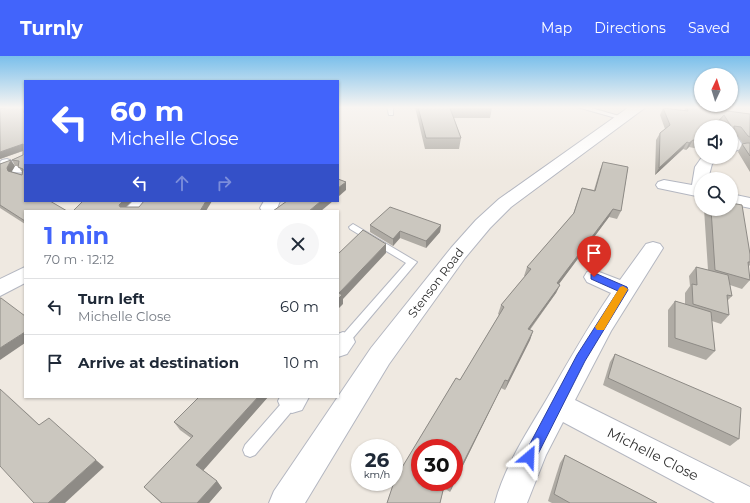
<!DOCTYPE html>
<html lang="en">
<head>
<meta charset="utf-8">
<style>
	body { margin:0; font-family:Montserrat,sans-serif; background:#f6f6f7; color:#1f2937; height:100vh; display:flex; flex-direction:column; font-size:15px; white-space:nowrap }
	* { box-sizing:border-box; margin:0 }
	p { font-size:13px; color:#747a83 }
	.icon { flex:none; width:22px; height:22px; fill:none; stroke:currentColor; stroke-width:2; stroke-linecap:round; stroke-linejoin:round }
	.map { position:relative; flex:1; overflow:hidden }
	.sheet { position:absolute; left:24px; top:154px; width:315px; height:188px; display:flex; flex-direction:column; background:#fff; border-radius:0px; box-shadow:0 1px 3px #0004 }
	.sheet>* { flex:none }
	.banner { position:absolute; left:24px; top:24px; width:315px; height:122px; border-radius:0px; box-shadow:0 1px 3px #0004; background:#4264fb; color:#fff; overflow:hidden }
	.needle { width:26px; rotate:4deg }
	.fabs { position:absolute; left:694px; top:12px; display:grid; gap:8px }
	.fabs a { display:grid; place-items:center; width:44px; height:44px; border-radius:50%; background:#fff; box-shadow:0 1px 3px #0004; font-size:20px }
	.speed { position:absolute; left:351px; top:383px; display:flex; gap:8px; font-size:20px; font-weight:700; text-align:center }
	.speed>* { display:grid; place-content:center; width:52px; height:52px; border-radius:50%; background:#fff; box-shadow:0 1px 3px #0004; line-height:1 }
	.speed small { font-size:10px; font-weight:400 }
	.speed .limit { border:6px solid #d22; background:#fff; color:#111 }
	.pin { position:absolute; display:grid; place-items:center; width:34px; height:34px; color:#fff; margin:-41px -17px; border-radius:50% 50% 50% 0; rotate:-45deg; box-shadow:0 0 4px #0007 }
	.pin .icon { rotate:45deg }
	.me { position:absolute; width:44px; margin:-22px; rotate:26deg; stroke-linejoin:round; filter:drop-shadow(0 0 3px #0008) }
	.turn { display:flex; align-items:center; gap:14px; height:84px; padding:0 20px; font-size:18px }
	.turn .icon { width:52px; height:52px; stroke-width:2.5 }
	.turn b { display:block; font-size:28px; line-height:34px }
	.lanes { display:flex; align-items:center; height:38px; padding:0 20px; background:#0003; justify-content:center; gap:20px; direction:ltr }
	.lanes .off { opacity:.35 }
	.round { display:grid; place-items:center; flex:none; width:42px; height:42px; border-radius:21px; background:#f6f6f7 }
	.headline { display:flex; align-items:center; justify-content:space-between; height:68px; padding:0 20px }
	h1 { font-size:24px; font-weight:700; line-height:30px; color:#4264fb }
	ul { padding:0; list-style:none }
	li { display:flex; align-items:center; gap:12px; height:56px; padding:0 20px; border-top:1px solid #e0e1e3 }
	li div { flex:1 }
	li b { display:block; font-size:15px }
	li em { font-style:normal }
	header { display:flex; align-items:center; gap:24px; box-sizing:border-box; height:56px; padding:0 20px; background:#4264fb; color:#fff }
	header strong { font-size:19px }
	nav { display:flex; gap:22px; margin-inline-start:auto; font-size:14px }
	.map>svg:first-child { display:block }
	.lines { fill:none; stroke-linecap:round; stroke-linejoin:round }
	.service-casing { stroke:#b4b7c1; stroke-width:2 }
	.minor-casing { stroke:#b4b7c1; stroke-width:2 }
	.tertiary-casing { stroke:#b4b7c1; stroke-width:2 }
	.service { fill:#fff; fill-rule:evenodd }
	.minor { fill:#fff; fill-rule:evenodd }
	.tertiary { fill:#fff; fill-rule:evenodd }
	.wall { fill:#afaba4; fill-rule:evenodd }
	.shaded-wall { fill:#8e8b86 }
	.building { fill:#cbc7bf; stroke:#8e8b86 }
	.route { fill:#4264fb; stroke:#2b41a3 }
	.slow { fill:#f59e0b }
	.labels { text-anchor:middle; stroke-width:3.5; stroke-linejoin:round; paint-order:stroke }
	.street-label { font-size:12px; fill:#2e2e2e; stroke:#fff }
	.near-street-label { font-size:14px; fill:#2e2e2e; stroke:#fff }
</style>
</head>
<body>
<header>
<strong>Turnly</strong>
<nav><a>Map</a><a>Directions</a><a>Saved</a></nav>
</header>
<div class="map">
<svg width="750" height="447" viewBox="0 0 750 447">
	<rect width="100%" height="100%" fill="#efe9e1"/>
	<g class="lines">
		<defs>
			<g id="service">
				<path d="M387 51H393V59H389Z"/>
				<path d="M577 51H588L626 62 623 64Z"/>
				<path d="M353 168 417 206 347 289 343 291 339 289V283L406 207 350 173 349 171Z"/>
				<path d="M287 341H297L299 345 297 349 255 399 250 401 245 399 243 394 245 389Z"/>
			</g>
			<g id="minor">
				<path d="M731 78 736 79 743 90 741 93 731 96Z"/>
				<path d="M702 101H719L712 108 708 123H701V141L658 132 656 129 658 126 664 124 692 129 695 111Z"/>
				<path d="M7 103 23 110 25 114 23 116C15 118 3 114 0 106L2 104Z"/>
				<path d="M731 138 750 142V152L731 148Z"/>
				<path d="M133 145H151L142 155H123Z"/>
				<path d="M264 145H280L276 155H262L260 152Z"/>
				<path d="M653 186 660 188 663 192 611 275 575 344 750 431V447H715L563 366 546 399 527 447H495C505 409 528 375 548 341 568 306 588 271 611 237L587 226 584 221 587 216 594 214 620 224 646 188Z"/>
				<path d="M25 211V227L0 240V223Z"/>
				<path d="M343 276 352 279 355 286 347 298 338 301V278Z"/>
				<path d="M280 341H309L302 354 292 357 282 354 278 345Z"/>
			</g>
			<path id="tertiary" d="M629 51H646L511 151 490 172 465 202 389 308 305 447H269L274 435 371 292 451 192 476 164 499 143Z"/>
		</defs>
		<use href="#service" class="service-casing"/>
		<use href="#minor" class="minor-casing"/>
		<use href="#tertiary" class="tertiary-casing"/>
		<use href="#service" class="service"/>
		<use href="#minor" class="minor"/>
		<use href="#tertiary" class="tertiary"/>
	</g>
	<g class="wall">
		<path d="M415 51H492V52L490 62H454L461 82 459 93H425Z"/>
		<path d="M686 51H694L750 58V116L738 96 742 88H744H743L736 78 733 77 731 80V71H723L720 66 715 71H701V85L694 92 689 91 686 94 683 93 655 119 656 84 660 77 665 73 660 59 663 52 684 55Z"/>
		<path d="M24 54 25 57V168L0 152V108L15 110 11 116 22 119V116L18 110H15L12 104 23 99V95L0 103Z"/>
		<path d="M603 106 628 111 621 155 617 163 609 161 559 228 560 229 556 237 530 274 533 275 530 284 505 334 501 332 450 436 444 432 440 447H387L395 423 456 322 460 324 499 259 498 258 501 249 525 220H524L527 211 573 158 582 132 594 134 600 114ZM420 392H454V426H420Z"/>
		<path d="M704 153H731L750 198V209L748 211 750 224 742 233 730 229 732 240 727 245 729 259 721 268 712 265 715 295 706 304 668 291V254L675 245 685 248V237L690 230 689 220 696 211 708 214Z"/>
		<path d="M370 169H441L440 176 426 192 400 182 393 190 370 176Z"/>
		<path d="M615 298 739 383 730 390 603 329 610 306Z"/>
		<path d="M268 341 203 414 217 425 222 432 209 447H161L144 431 191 382 180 374 174 366Z"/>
		<path d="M565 399 657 447H552L548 445 560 407Z"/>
	</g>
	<g class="shaded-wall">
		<path d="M724 59 720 66 715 71H712Z"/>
		<path d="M701 82V85L694 92 698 85Z"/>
		<path d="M693 84 689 91 686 94 689 87Z"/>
		<path d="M687 86 683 93 655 119 659 112Z"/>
		<path d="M23 88 25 94 0 103V96Z"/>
		<path d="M11 104 15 110 11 117 8 115 7 112Z"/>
		<path d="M346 126V134L338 141V132Z"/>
		<path d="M123 145H132L122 155 119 149Z"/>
		<path d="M206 145H212L206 155H200Z"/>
		<path d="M321 145H333L321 155H309Z"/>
		<path d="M613 153 609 161 553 236 557 227Z"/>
		<path d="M441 169 440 176 426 192V185Z"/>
		<path d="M400 175V182L393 190V183Z"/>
		<path d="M386 188V197L343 243V248L338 253V243L339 237Z"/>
		<path d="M560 229 556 237 524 281 528 273Z"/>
		<path d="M533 275 530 284 505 334 508 325Z"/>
		<path d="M25 276V287L0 304V292Z"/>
		<path d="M505 324 501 332 450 436 452 429 453 426H454V425Z"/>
		<path d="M0 332 48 377 39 369Z"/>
		<path d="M258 341H268L202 416 196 409Z"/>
		<path d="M96 404 104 411 65 447H48Z"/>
		<path d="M217 425 222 432 209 447H197Z"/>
	</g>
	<g class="building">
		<path d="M7 51H22L24 57H25V83H24H25V145H50L67 155H25V165L0 149V108L11 104 7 112 8 115 22 119 23 113 18 111 19 105 12 104 23 99V88L0 96V53Z"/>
		<path d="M418 51H492V52H450L461 82H426Z"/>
		<path d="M687 51H694L720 54 750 58V81L748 80 741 71 734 70V75L724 59 712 71H701V82L698 85 693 84 689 87 687 86 659 112 660 77 670 69 663 52 688 55Z"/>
		<path d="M747 87H750V100L742 88Z"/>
		<path d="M603 106 628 111 621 155 613 153 557 227 560 229 528 273 533 275 508 325 505 324 454 425V392H420V426H445L440 447H387L395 423 456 322 460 324 504 251 501 249 531 213 527 211 574 157 582 132 595 135Z"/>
		<path d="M338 123 346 126 338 132Z"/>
		<path d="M83 145H123L119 149 120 151H139L144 145H206L200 155H73Z"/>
		<path d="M287 145H321L309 155H273Z"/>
		<path d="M731 147 742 149 750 198V206H748L750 224 715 214 711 153H731Z"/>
		<path d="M390 151 441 169 426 185 400 175 393 183 370 169Z"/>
		<path d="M363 174 386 188 339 237 342 239 338 243V198Z"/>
		<path d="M696 211 728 219 732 240 727 239 729 259 693 248 692 228 697 229Z"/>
		<path d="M0 242H1L25 260V276L0 292Z"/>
		<path d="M675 245 711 256 715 295 675 282Z"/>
		<path d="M615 298 741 352 739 383 608 322Z"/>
		<path d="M0 333 39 369 49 362 96 404 48 447H34L0 410Z"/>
		<path d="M199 341H258L196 409 217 425 197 447H162L144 431 193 380 174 366Z"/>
		<path d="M565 399 642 439 657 447H570L554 438Z"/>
		<path d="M448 426H453L452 429Z"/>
	</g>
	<linearGradient id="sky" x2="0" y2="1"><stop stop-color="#7abfeb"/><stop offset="0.45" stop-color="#f8f5f2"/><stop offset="1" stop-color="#f8f5f2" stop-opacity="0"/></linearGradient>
	<rect width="750" height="114" fill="url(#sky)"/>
	<path class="route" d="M591 218H597L627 231 628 234 585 305 534 406 529 408 525 406 523 401 525 397 577 299 618 235 591 223Z"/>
	<path class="slow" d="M623 230 628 233 604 274H597L595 271 597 268 620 231Z"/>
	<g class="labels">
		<g class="street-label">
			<text transform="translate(436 227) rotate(-53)" y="4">Stenson Road</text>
		</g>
		<g class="near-street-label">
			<text transform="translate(653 398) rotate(27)" y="5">Michelle Close</text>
		</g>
	</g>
</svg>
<div class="fabs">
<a><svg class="needle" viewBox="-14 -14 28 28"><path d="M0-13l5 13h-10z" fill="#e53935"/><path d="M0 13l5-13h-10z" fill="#747a83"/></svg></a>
<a><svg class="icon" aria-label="sound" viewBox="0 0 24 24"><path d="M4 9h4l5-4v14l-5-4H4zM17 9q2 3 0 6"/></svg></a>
<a><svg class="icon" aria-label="search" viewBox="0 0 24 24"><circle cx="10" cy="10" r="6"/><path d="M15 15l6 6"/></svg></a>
</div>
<div class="speed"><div>26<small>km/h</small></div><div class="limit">30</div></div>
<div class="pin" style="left:594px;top:221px;background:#d93025"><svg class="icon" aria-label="arrive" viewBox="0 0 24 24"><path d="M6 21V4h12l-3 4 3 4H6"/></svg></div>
<svg class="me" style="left:529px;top:401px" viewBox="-20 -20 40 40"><path d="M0-17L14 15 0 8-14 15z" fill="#4264fb" stroke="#fff" stroke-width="4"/></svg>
<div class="banner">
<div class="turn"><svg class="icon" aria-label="left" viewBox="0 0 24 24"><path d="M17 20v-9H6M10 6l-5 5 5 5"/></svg><div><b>60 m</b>Michelle Close</div></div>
<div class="lanes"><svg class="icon" aria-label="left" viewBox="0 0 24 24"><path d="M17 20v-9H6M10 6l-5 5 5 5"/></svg><svg class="icon off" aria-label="ahead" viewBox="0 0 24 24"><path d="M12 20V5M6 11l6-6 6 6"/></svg><svg class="icon off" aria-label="right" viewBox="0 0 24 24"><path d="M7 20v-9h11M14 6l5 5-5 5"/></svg></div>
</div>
<section class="sheet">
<div class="headline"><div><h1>1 min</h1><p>70 m · 12:12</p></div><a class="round"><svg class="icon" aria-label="close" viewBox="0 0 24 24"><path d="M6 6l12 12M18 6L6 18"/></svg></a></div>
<ul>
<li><svg class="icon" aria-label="left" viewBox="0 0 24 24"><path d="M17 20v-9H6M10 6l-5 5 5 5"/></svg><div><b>Turn left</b><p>Michelle Close</p></div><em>60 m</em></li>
<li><svg class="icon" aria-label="arrive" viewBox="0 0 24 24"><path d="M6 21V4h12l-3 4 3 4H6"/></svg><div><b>Arrive at destination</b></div><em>10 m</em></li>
</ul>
</section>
</div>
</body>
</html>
